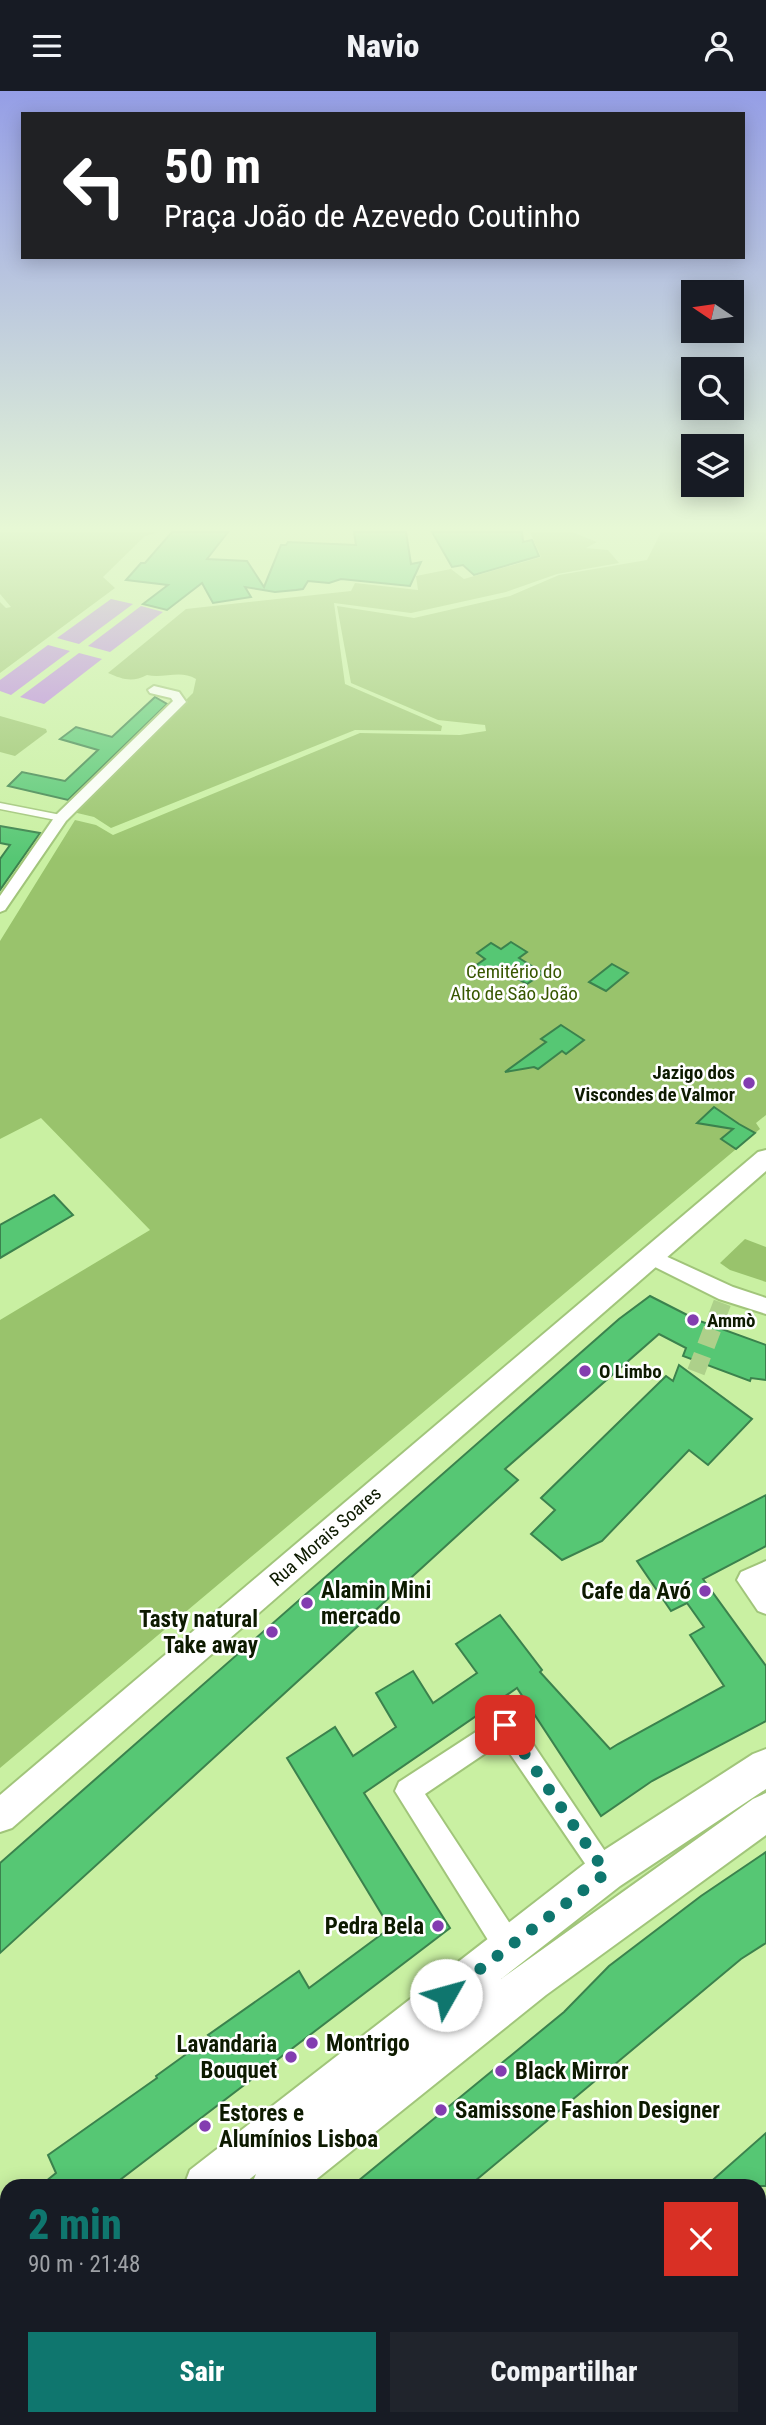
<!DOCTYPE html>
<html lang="pt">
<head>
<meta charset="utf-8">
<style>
	body { margin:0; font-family:"Roboto Condensed",sans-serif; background:#20242c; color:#f1f3f6; height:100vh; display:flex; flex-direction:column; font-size:26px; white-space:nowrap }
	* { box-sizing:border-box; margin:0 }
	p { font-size:23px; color:#9ea1a6 }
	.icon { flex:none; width:38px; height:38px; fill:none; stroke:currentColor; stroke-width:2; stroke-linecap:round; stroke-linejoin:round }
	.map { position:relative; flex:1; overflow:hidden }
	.sheet { position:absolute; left:0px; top:2088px; width:766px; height:247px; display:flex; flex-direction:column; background:#171b24; border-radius:21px 21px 0 0; box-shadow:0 4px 18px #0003 }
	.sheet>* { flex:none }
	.banner { position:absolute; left:21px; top:21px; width:724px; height:147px; border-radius:0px; box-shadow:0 4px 18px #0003; background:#202124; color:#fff; overflow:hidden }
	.needle { width:46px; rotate:283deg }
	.buttons { position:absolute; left:681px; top:189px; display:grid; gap:14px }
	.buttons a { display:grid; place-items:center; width:63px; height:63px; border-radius:0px; background:#171b24; box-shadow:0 4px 18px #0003; font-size:35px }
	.pin { position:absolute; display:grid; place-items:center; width:60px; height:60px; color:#fff; margin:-30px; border-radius:14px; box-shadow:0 4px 10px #0006 }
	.me { position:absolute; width:77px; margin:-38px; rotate:52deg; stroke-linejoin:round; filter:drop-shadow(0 0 5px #0008) }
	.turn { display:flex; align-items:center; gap:24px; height:147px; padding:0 28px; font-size:32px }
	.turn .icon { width:91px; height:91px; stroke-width:2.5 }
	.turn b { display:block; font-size:49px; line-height:60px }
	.round { display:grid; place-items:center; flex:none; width:74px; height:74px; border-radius:0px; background:#20242c }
	.head { display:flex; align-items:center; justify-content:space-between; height:119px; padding:0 28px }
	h1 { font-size:42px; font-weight:800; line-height:52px; color:#0f766e }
	.action { display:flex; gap:14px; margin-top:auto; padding:14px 28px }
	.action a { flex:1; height:80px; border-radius:0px; background:#0f766e; color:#fff; font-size:28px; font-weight:800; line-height:80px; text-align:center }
	.action a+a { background:#20242c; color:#f1f3f6 }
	header { display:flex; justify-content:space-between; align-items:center; height:91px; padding:0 28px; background:#171b24; font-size:32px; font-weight:800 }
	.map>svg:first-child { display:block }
	.green { fill:#99c36c }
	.water { fill:#b87ce3 }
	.building { fill:#56c774; stroke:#3b824d; stroke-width:2 }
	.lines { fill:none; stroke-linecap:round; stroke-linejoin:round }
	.minor-tunnel { stroke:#add08a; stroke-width:18; stroke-dasharray:18 10; stroke-linecap:butt }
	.pedestrian-casing { stroke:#a1c57a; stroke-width:3 }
	.minor-casing { stroke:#a1c57a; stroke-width:4 }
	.tertiary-casing { stroke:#a1c57a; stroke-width:4 }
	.secondary-casing { stroke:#a1c57a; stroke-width:4 }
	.pedestrian { fill:#fff; fill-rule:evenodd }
	.minor { fill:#fff; fill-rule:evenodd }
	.tertiary { fill:#fff; fill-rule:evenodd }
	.secondary { fill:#fff; fill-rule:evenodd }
	.route { stroke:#0f766e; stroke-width:12; stroke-dasharray:0 21.6 }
	.poi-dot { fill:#833db0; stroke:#fff; stroke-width:2.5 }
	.labels { text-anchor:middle; stroke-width:5; stroke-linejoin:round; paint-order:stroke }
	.park-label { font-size:19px; fill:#375700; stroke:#fff }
	.poi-label { font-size:19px; font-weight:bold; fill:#0d1a00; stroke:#fff; text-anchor:start }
	.street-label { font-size:19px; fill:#0d1a00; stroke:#fff }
	.near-poi-label { font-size:23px; font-weight:bold; fill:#0d1a00; stroke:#fff; text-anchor:start }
</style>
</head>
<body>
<header><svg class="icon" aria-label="menu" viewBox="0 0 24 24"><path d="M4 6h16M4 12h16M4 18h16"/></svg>Navio<svg class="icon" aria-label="person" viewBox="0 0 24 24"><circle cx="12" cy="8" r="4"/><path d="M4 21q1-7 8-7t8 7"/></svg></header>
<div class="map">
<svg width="766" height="2334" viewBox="0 0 766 2334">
	<rect width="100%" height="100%" fill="#c9f0a2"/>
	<g class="green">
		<path d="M0 441H159L145 445 103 486 115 497 0 582V511L6 517 11 516 0 503Z"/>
		<path d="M530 441H572L597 451 586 457 608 459 619 472 557 483 506 501 411 522 334 512 345 593 442 635 441 640 355 639 111 737 94 726 73 721 193 602 196 588C180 578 164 588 147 584 132 592 122 588 108 582L186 518 351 500 355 492 418 499 416 485 451 478 464 488 541 466Z"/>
		<path d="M661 441H766V1024L756 1032 760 1038 0 1677V1229L150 1139 41 1027 0 1048V850L75 729 96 734 113 744 360 642 460 644 486 640 485 634 438 629 351 592 337 515 414 527 510 505 559 484 647 469Z"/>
		<path d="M0 625 46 638 47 641 15 665 0 661Z"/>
		<path d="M745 1148 766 1156V1191L730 1179 720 1172Z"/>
	</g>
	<g class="water">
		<path d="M111 508 133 513 79 553 57 547Z"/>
		<path d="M141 515 163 521 110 561 88 555Z"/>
		<path d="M48 554 70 560 11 604 0 600V589Z"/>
		<path d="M79 562 102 568 44 613 20 606Z"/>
	</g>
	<g class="building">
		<path d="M172 441H228L207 468 247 470 264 496 281 454H286L288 451 356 454 354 441H406L411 473 421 471 410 495 341 488 329 492 308 490 303 498 296 499 275 501 245 496 251 506 213 512 202 492 167 519 143 513 168 494 126 489 141 472H145Z"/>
		<path d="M432 441H522L523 451 532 449 539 465 474 484 463 474 452 476Z"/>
		<path d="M155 606 167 613 68 709 8 695 22 681 65 690 98 659 60 648 76 636 112 646Z"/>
		<path d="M0 735 40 742 0 799V768L10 754 0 752Z"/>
		<path d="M511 851 527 861 519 867 543 882 527 893 501 878 491 885 475 875 485 868 477 862 491 852 501 858Z"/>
		<path d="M612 873 628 882 606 900 589 891Z"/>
		<path d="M561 934 584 949 566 963 562 960 538 978 534 976 505 981 546 951 541 948Z"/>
		<path d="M714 1016 739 1033 755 1042 736 1058 721 1048 733 1038 697 1032Z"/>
		<path d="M54 1104 73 1124 0 1167V1134Z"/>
		<path d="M650 1205 697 1229 766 1254V1289L751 1287 750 1290 683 1265 686 1257 659 1243 505 1378 518 1389 0 1862V1772L619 1228Z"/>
		<path d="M679 1274 752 1328 708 1374 689 1359 602 1450 562 1469 531 1443 555 1419 541 1407 666 1285 673 1290Z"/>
		<path d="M766 1404V1455L703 1488 766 1575V1630L652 1690 601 1725 517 1597 364 1702 450 1837 112 2095H40L56 2082 48 2064 157 1987 156 1985 210 1946 208 1944 299 1880 309 1897 390 1837 287 1667 335 1636 353 1665 396 1636 376 1602 413 1580 433 1612 477 1582 456 1553 500 1524 542 1579 540 1581 610 1658 618 1653 724 1595 690 1544 704 1536 687 1512 671 1520 637 1470Z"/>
		<path d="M766 1761V1852L741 1868 469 2095H352L564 1921 609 1875 701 1805Z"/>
		<path d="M766 2042V2095H706Z"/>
	</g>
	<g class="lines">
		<path class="minor-tunnel" d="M696 1281 726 1202"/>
		<defs>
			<path id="pedestrian" d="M0 712 61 724 67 727 61 730 0 718Z"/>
			<g id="minor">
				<path d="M154 595 179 601 186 611 66 730 5 819 0 821V805L56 724 173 610 171 607 150 602 148 599Z"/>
				<path d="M650 1158 733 1196 766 1207V1223L719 1208 643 1170 640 1165 643 1160Z"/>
				<path d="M766 1470V1523L758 1520 737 1489 741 1481Z"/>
				<path d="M505 1622 514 1625 619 1781 615 1790 606 1794 597 1790 502 1651 425 1703 518 1845 522 1855 518 1865 508 1869 498 1865 395 1700 399 1691Z"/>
				<path d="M766 2152V2188L760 2191V2155Z"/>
				<path d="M261 2328H295L298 2334H263Z"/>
				<path d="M580 2328H617L615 2334H577Z"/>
			</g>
			<path id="tertiary" d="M766 1059V1080L12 1737 0 1741V1704L758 1061Z"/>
			<g id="secondary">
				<path d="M766 1658V1698L620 1795 501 1888 753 1708 766 1702V1744L546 1904 308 2095H251L256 2083 241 2095H184L190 2079 592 1767 753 1663Z"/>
				<path d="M7 2224V2273L0 2276V2227Z"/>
				<path d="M7 2283V2328H19L0 2334V2286Z"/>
			</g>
		</defs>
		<use href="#pedestrian" class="pedestrian-casing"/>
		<use href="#minor" class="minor-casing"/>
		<use href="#tertiary" class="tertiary-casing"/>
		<use href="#secondary" class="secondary-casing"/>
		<use href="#pedestrian" class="pedestrian"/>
		<use href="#minor" class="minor"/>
		<use href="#tertiary" class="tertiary"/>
		<use href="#secondary" class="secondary"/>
	</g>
	<linearGradient id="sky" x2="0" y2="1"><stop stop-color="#959ee6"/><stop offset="0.57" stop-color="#e7f8d5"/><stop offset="1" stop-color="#e7f8d5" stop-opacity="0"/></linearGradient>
	<rect width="766" height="768" fill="url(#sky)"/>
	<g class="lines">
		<path class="route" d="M446 1904 606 1782 505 1634"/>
	</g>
	<g class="poi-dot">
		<circle cx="749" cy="992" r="7"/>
		<circle cx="693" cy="1229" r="7"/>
		<circle cx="585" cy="1280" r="7"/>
		<circle cx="705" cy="1500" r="7"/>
		<circle cx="307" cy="1512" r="7"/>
		<circle cx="272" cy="1541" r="7"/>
		<circle cx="438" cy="1835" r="7"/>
		<circle cx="312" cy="1952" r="7"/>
		<circle cx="291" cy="1966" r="7"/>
		<circle cx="501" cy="1980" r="7"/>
		<circle cx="441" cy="2019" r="7"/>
		<circle cx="205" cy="2035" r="7"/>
	</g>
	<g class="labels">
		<g class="park-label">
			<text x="514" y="887">Cemitério do<tspan x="514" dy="22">Alto de São João</tspan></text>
		</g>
		<g class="poi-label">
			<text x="735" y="988" text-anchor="end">Jazigo dos<tspan x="735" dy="22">Viscondes de Valmor</tspan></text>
			<text x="707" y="1236">Ammò</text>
			<text x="599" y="1287">O Limbo</text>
		</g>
		<g class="street-label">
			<text transform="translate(325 1445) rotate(-41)" y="7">Rua Morais Soares</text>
		</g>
		<g class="near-poi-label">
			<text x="321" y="1507">Alamin Mini<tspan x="321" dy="26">mercado</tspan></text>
			<text x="691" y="1508" text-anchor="end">Cafe da Avó</text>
			<text x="258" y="1536" text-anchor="end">Tasty natural<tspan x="258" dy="26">Take away</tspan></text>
			<text x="424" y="1843" text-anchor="end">Pedra Bela</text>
			<text x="326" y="1960">Montrigo</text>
			<text x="277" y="1961" text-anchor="end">Lavandaria<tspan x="277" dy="26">Bouquet</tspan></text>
			<text x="515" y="1988">Black Mirror</text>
			<text x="455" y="2027">Samissone Fashion Designer</text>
			<text x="219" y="2030">Estores e<tspan x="219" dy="26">Alumínios Lisboa</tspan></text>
		</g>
	</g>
</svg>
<div class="buttons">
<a><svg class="needle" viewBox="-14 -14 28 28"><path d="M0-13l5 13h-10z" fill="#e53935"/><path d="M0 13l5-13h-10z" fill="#9ea1a6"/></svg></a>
<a><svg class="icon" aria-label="search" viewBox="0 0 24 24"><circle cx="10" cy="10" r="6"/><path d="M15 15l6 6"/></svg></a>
<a><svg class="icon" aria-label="layers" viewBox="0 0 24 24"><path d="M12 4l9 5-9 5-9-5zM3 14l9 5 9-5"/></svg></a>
</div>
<div class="pin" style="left:505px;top:1634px;background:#d93025"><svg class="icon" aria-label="arrive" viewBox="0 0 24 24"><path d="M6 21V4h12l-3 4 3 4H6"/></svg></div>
<svg class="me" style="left:446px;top:1904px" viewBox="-20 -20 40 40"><circle r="19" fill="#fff"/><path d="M0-13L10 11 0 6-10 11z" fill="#0f766e"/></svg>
<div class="banner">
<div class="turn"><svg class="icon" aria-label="left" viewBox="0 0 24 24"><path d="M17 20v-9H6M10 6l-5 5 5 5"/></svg><div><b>50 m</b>Praça João de Azevedo Coutinho</div></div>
</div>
<section class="sheet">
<div class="head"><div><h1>2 min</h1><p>90 m · 21:48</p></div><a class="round" style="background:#d93025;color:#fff"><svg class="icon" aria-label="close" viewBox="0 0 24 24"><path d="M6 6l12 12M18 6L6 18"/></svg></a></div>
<div class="action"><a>Sair</a><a>Compartilhar</a></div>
</section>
</div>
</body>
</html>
